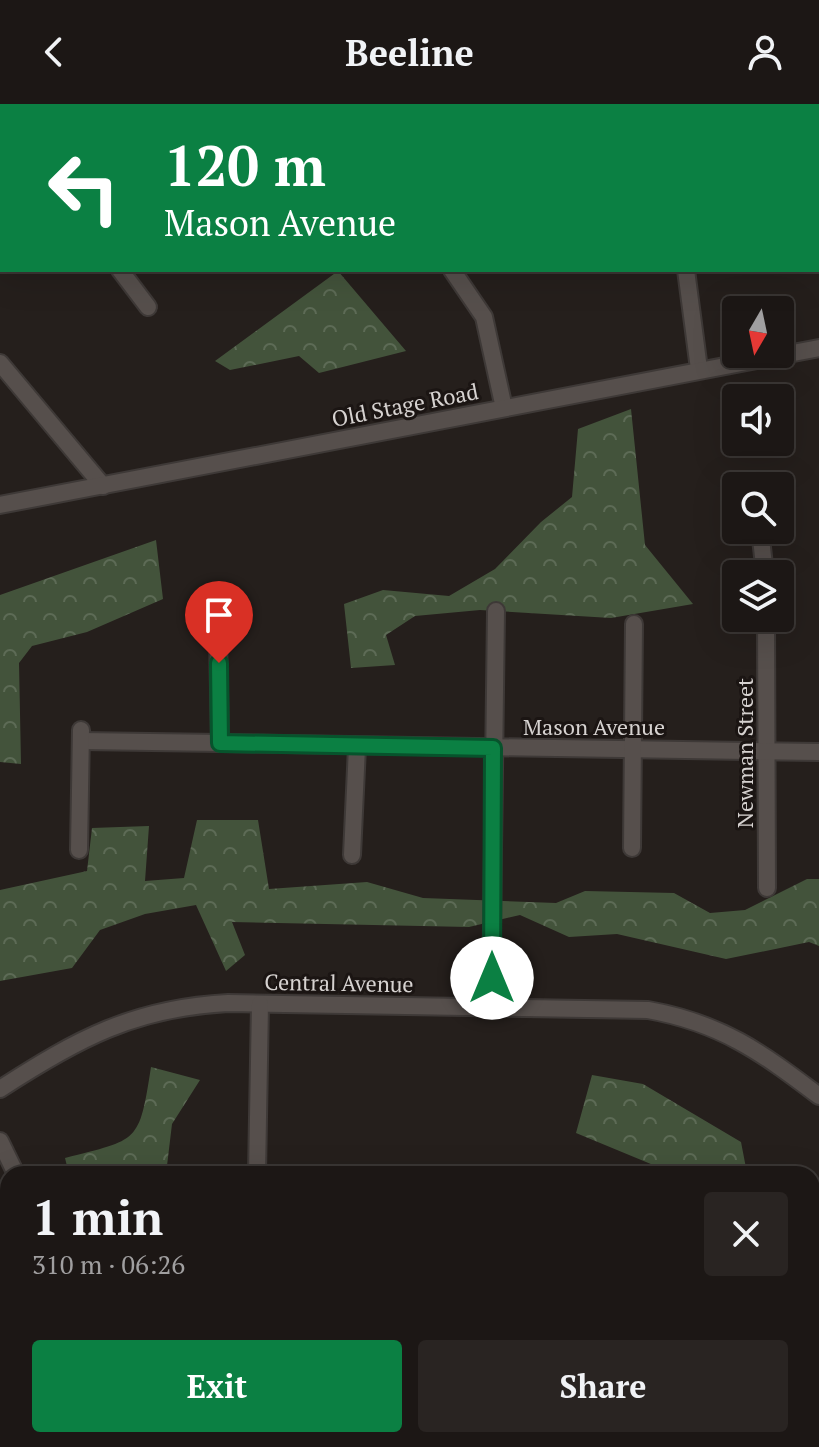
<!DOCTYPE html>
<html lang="en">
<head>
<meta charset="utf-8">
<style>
	body { margin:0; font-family:"PT Serif",serif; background:#292422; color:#f1f3f6; height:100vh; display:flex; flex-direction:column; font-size:30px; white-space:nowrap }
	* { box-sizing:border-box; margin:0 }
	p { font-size:26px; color:#a09fa0 }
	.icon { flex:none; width:44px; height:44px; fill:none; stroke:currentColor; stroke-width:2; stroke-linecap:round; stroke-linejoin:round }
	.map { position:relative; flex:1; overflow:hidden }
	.sheet { position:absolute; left:0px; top:1062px; width:820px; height:282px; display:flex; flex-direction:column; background:#1c1715; border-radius:24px 24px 0 0; box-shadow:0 8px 32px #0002,0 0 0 2px #3a3634 }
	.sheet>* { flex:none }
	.guide { position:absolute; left:0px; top:0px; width:820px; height:168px; box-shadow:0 8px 32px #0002,0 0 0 2px #3a3634; background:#0b8043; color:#fff; overflow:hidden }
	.needle { width:52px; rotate:189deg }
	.buttons { position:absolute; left:722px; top:192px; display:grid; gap:16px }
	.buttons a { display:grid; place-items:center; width:72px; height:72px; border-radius:8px; background:#1c1715; box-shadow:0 8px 32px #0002,0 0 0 2px #3a3634; font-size:40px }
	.pin { position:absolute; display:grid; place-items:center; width:68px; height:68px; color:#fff; margin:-82px -34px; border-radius:50% 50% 50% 0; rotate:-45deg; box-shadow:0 0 8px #0007 }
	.pin .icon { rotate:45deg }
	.me { position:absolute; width:88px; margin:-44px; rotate:0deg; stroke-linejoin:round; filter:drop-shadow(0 0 6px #0008) }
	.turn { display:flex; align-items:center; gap:28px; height:168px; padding:0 32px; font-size:36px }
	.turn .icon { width:104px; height:104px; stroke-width:2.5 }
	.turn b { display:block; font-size:56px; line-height:68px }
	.round { display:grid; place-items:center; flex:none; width:84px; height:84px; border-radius:8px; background:#292422 }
	.overview { display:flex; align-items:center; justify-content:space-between; height:136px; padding:0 32px }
	h1 { font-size:48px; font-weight:800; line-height:60px }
	.action { display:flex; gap:16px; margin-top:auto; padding:16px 32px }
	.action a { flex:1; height:92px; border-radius:8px; background:#0b8043; color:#fff; font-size:32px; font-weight:800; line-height:92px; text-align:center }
	.action a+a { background:#292422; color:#f1f3f6 }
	header { display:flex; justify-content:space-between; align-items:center; height:104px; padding:0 32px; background:#1c1715; font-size:36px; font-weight:800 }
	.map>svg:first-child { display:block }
	.forest { fill:url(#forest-crowns) }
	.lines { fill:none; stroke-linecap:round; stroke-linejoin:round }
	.minor-casing { stroke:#3e3937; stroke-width:20 }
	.minor { stroke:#564f4c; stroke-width:16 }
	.route-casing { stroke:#07532c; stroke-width:20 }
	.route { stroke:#0b8043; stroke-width:14 }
	.labels { text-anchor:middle; stroke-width:6; stroke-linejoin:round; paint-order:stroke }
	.street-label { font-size:22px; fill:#d6d2d0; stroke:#1b1513 }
</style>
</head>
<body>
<header><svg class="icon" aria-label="back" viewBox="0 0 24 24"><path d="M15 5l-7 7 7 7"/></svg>Beeline<svg class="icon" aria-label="person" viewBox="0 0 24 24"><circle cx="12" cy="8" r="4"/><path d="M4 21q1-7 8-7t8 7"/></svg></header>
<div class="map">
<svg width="819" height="1343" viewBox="0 0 819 1343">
	<defs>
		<pattern id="forest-crowns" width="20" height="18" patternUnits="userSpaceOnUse" patternTransform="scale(2)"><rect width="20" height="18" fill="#43533b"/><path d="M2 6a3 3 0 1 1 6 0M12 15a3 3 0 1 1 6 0" fill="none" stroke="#5d6b56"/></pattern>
	</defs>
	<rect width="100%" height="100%" fill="#251f1c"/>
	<g class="forest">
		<path d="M338 167 406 247 319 269 299 252 230 266 215 257Z"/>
		<path d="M631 305 645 441 693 500 611 514 480 506 415 512 386 531 395 561 351 564 344 500 383 486 449 492 495 465 541 418 572 393 578 325Z"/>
		<path d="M156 436 163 495 87 528 32 542 19 559 21 660 0 658V491Z"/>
		<path d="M197 716H258L269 785 367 778 423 794 556 799 585 787 674 789 710 809 745 806 807 775H819V842L809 838 726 855 617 830 569 833 520 811 469 823 232 818 245 851 226 867 196 801 145 810 100 826 72 864 0 877V786L87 767 92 724 149 722 145 777 184 774Z"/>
		<path d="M151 963 200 976 172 1020 166 1070H69L65 1054C139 1035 139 1040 151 963Z"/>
		<path d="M592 971 643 980 741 1038 746 1064 752 1070H675L576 1029Z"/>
		<path d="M476 1336H797L811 1343H467Z"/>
	</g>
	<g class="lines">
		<defs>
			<g id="minor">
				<path d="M183 0 184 2"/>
				<path d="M341 0V2"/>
				<path d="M664 0V2"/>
				<path d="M0 19 2 20"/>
				<path d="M120 166 148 203"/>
				<path d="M452 166 484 213 504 304"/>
				<path d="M686 166 699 265"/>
				<path d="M0 259 103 382"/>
				<path d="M0 401 819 244"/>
				<path d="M760 426 765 470"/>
				<path d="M766 514 767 784"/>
				<path d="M218 532 220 639"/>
				<path d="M81 637 819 648"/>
				<path d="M632 744 634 520"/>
				<path d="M79 746 81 626"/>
				<path d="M352 751 357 643"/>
				<path d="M491 903 496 507"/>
				<path d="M0 985C77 935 134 904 228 899L648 906C721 919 761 948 819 992"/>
				<path d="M0 1037 16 1070"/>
				<path d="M257 1070 260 900"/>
				<path d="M0 1191 8 1181"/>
				<path d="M812 1258 819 1264"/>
				<path d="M112 1343 119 1336"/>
			</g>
		</defs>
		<use href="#minor" class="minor-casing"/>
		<use href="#minor" class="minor"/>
	</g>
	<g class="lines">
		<defs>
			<path id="route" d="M219 559 220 639 493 644 492 874"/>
		</defs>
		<use href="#route" class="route-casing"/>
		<use href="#route" class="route"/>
	</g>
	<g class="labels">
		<g class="street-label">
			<text transform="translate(405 301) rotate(-11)" y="8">Old Stage Road</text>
			<text x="594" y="631">Mason Avenue</text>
			<text transform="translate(745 649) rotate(-90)" y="8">Newman Street</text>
			<text transform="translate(339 879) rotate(1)" y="8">Central Avenue</text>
		</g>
	</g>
</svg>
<div class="buttons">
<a><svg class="needle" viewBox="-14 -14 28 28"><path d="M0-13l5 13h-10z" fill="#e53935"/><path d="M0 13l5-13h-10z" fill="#a09fa0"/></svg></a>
<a><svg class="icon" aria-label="sound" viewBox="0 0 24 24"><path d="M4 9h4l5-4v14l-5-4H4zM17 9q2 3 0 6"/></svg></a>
<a><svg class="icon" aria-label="search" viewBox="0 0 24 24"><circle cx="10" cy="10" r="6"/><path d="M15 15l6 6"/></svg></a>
<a><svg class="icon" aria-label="layers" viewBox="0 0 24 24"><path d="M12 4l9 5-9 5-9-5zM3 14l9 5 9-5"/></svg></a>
</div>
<div class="pin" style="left:219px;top:559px;background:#d93025"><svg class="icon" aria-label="arrive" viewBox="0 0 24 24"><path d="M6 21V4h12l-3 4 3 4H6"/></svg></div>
<svg class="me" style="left:492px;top:874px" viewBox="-20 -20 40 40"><circle r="19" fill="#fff"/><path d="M0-13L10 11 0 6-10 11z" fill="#0b8043"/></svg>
<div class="guide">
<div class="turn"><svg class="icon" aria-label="left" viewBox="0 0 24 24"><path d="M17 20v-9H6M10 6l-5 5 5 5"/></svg><div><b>120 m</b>Mason Avenue</div></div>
</div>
<section class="sheet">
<div class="overview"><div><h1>1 min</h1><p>310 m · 06:26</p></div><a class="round"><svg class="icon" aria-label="close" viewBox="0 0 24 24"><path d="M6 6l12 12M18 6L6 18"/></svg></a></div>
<div class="action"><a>Exit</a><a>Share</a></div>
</section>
</div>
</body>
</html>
